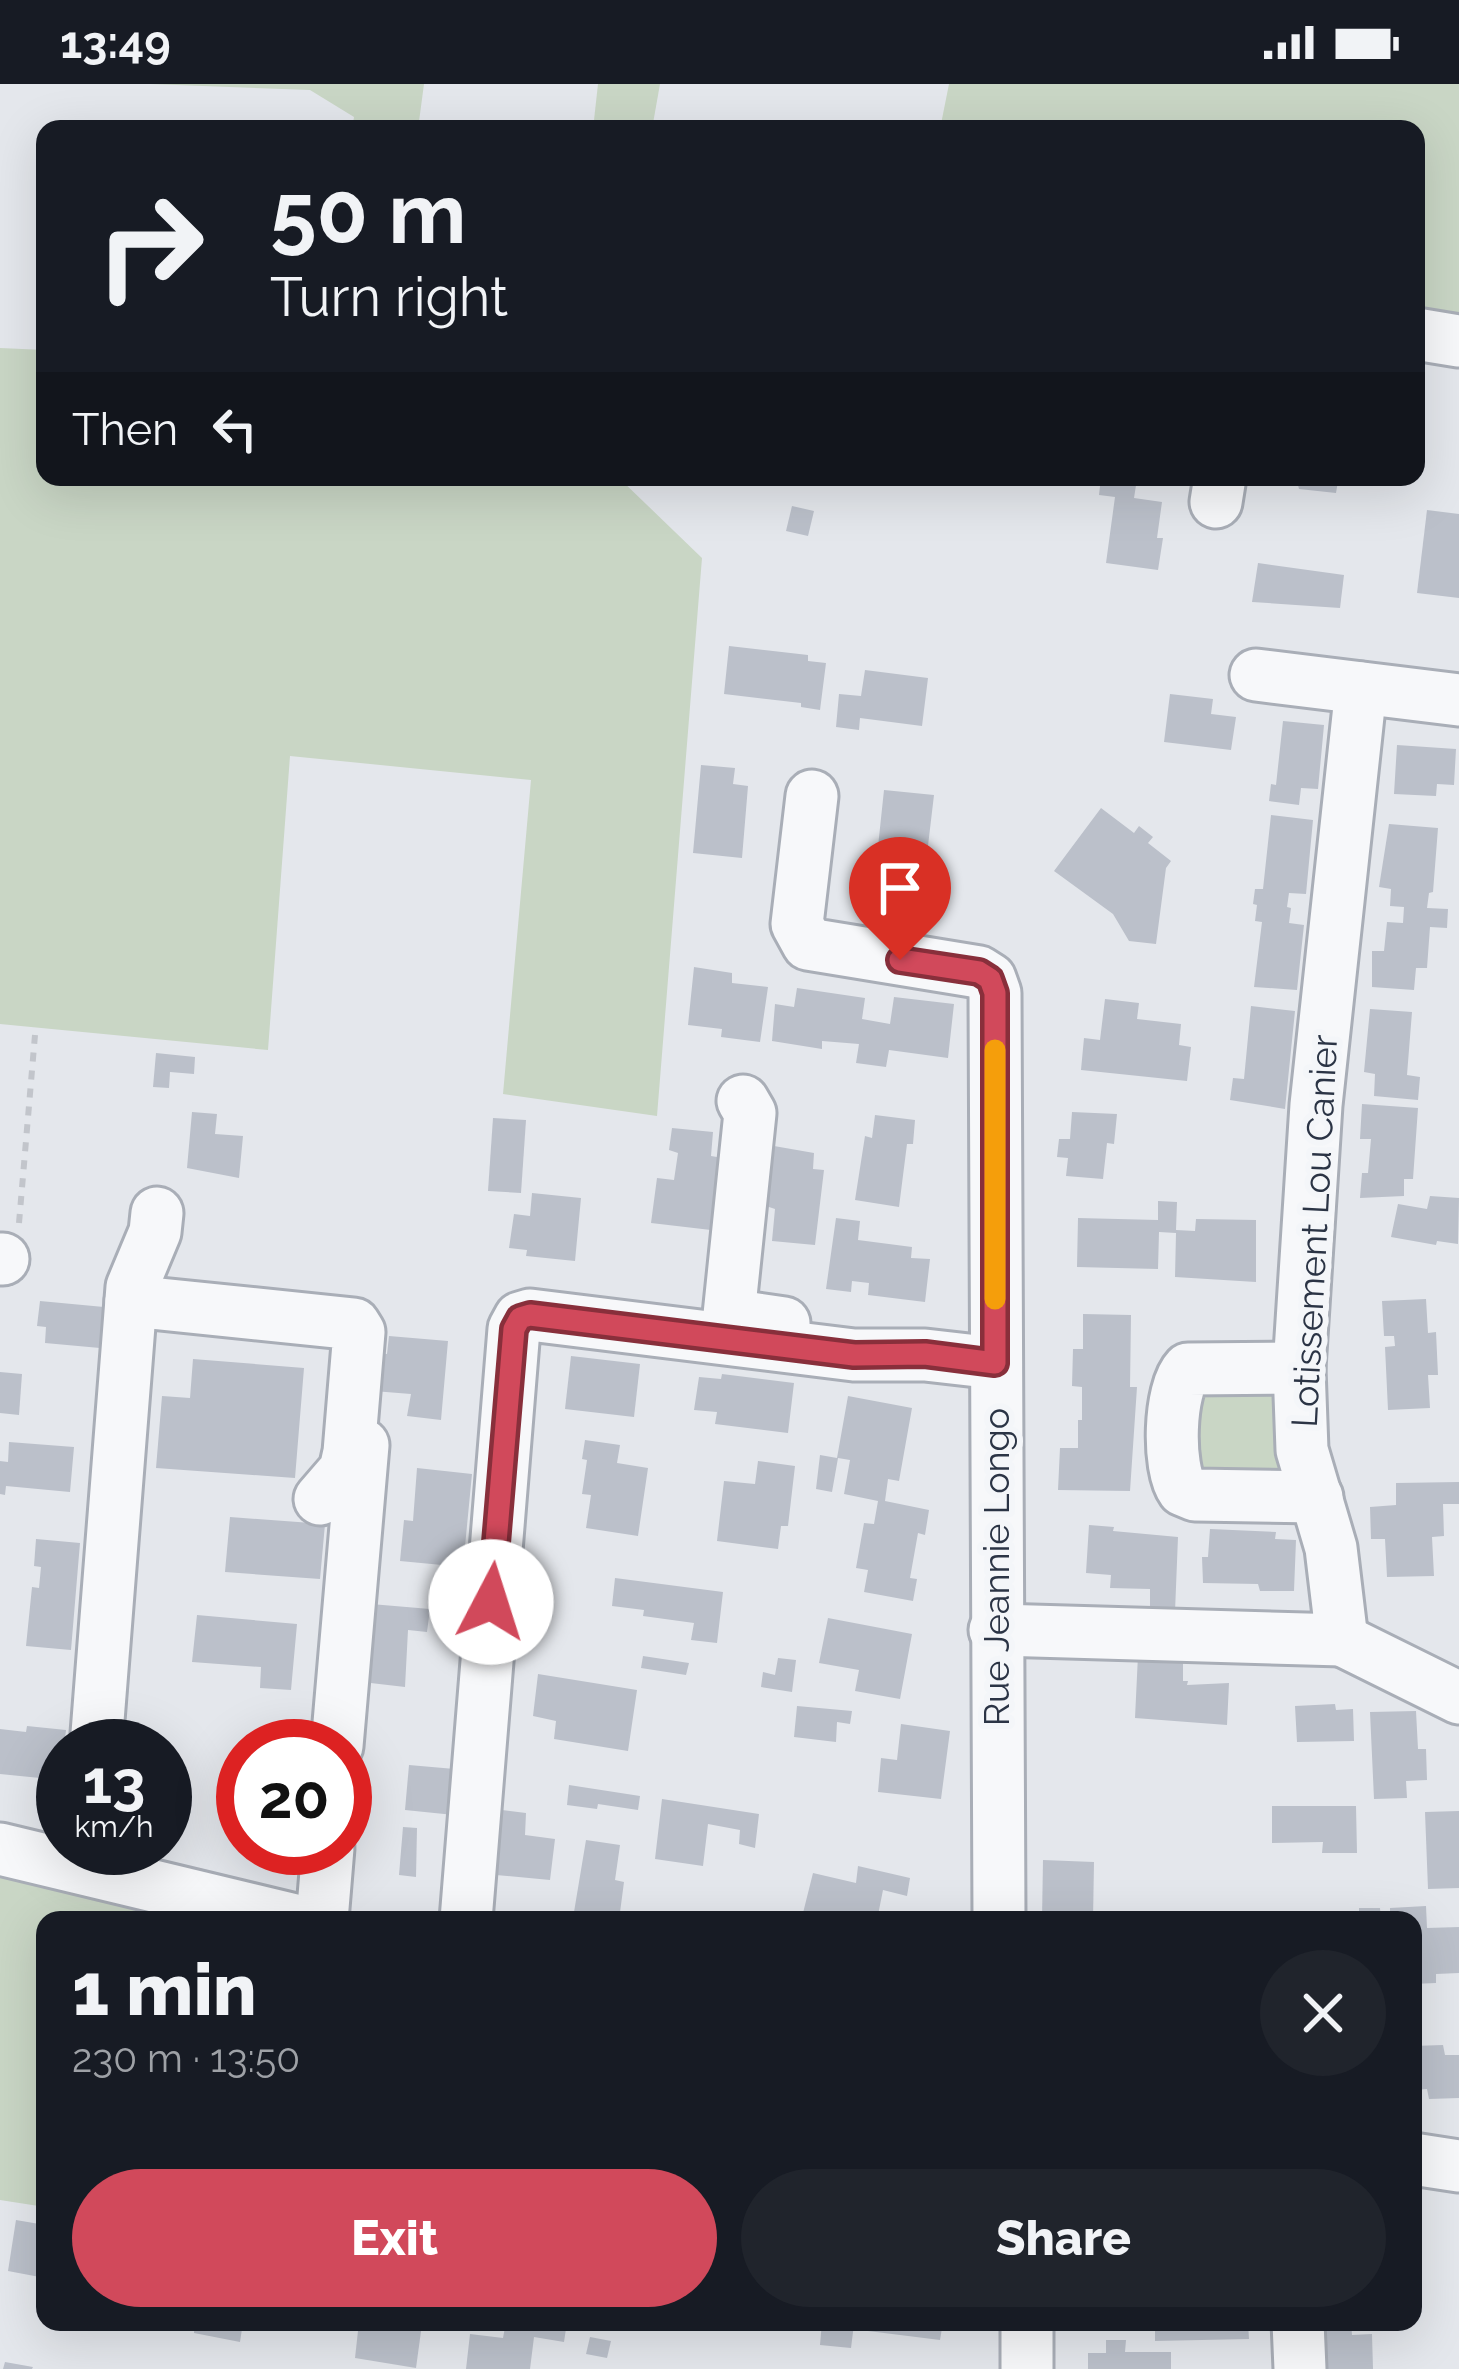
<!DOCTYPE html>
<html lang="en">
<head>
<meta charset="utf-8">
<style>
	body { margin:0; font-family:Raleway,sans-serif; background:#20242c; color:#f1f3f6; height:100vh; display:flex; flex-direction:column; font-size:45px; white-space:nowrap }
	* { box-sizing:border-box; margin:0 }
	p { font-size:39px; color:#9ea1a6 }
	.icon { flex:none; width:66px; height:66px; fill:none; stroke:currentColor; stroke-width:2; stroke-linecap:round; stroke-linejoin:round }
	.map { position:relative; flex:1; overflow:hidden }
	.drawer { position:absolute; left:36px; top:1827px; width:1386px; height:420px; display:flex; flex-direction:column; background:#171b24; border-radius:24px; box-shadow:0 12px 48px #0002 }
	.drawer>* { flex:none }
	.hud { position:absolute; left:36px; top:36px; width:1389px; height:366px; border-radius:24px; box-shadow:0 12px 48px #0002; background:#171b24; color:#f1f3f6; overflow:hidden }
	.speed { position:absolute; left:36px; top:1635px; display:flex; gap:24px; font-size:60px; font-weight:700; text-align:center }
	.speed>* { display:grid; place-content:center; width:156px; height:156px; border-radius:50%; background:#171b24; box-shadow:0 12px 48px #0002; line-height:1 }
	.speed small { font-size:30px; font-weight:400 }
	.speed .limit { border:18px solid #d22; background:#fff; color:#111 }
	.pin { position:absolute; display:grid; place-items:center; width:102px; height:102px; color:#fff; margin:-123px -51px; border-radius:50% 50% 50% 0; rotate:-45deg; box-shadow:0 0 12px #0007 }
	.pin .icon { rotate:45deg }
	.me { position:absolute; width:132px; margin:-66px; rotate:5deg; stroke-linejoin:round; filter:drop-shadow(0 0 9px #0008) }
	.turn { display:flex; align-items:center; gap:42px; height:252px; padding:0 36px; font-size:54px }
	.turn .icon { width:156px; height:156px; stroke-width:2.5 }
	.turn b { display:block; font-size:84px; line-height:102px }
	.then { display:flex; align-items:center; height:114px; padding:0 36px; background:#0003; gap:24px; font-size:45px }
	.round { display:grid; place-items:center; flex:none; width:126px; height:126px; border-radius:63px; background:#20242c }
	.summary { display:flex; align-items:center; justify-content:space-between; height:204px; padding:0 36px }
	h1 { font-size:72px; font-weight:800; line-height:90px }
	.action { display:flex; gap:24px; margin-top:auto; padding:24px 36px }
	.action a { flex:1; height:138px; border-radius:72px; background:#d1495b; color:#fff; font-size:48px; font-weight:800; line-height:138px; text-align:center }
	.action a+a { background:#20242c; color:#f1f3f6 }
	.status { display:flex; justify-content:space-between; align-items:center; height:84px; padding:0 60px; background:#171b24; direction:ltr }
	.status svg { height:33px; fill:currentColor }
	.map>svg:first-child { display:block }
	.green { fill:#c9d6c5 }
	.building { fill:#bbc0ca }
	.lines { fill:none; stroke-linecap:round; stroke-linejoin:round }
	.minor-casing { stroke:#a9aeb7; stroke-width:57 }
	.path { stroke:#c2c5cb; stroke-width:6; stroke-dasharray:9 9; stroke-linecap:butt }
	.minor { stroke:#f7f8fa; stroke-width:51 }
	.route-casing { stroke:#882f3b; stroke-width:30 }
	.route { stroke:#d1495b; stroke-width:21 }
	.slow { stroke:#f59e0b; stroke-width:21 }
	.labels { text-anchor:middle; stroke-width:12; stroke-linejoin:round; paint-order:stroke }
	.street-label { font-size:36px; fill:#2b3445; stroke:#f4f6f9 }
</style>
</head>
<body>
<div class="status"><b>13:49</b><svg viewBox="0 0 49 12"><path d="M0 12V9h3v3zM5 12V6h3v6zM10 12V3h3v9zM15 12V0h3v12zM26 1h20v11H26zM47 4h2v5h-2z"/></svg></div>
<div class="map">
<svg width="1459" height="2285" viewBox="0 0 1459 2285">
	<rect width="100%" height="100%" fill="#e4e7ec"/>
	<g class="green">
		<path d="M150 0H424L418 45H352L354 33 310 6Z"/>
		<path d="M598 0H660L652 45H593Z"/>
		<path d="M949 0H1459V239L1416 231V45H940Z"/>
		<path d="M0 264 45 266V393H618L702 474 657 1032 503 1010 531 696 290 672 268 966 0 940Z"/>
		<path d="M1276 1294 1287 1389 1195 1397 1187 1308Z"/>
		<path d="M0 1779 172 1822 170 1836H45V2123L0 2116Z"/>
	</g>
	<g class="building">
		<path d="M1101 393 1137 395 1134 414 1162 418 1157 454H1163L1158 486 1106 479 1115 413 1099 411Z"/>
		<path d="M1277 393H1332L1338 397 1336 409 1299 405 1298 401 1277 398Z"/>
		<path d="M792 422 814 427 808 452 786 447Z"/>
		<path d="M1427 426 1459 430V514L1417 509Z"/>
		<path d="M1258 479 1344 491 1340 524 1252 518Z"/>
		<path d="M729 562 808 571V577L826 579 820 626 801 623V619L724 610Z"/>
		<path d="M865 586 928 594 922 642 860 634 859 646 836 643 839 610 861 612Z"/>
		<path d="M1170 610 1213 615 1211 630 1236 633 1231 666 1164 658Z"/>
		<path d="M1283 637 1324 641 1318 705 1301 704 1299 721 1269 717 1271 700 1276 701Z"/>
		<path d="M1397 661 1456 665 1454 701 1437 700 1436 712 1394 710Z"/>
		<path d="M701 681 735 684 733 700 748 702 742 774 693 769Z"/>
		<path d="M884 706 934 711 923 804 881 799 884 773 877 772Z"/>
		<path d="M1101 724 1134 749 1139 742 1153 753 1148 759 1171 777 1166 784 1156 860 1129 857 1113 830 1054 787Z"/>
		<path d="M1271 731 1313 736 1306 810 1289 809 1287 823 1291 824 1289 839 1304 841 1297 906 1254 903 1262 838 1255 837 1257 821 1253 820 1255 805H1263Z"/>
		<path d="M1389 740 1438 744 1433 808 1429 809 1427 824 1448 825 1447 844 1430 843 1427 884H1416L1414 906 1372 903V867H1384L1387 838 1403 839 1404 823 1390 822 1391 805 1379 803Z"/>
		<path d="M694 883 732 889V899L768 903 760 958 721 953 722 945 688 941Z"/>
		<path d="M797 904 865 914 862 935 890 940 894 913 954 920 948 974 889 966 886 983 856 979 859 960 822 957V965L772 957 775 920 794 923Z"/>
		<path d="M1105 915 1139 919 1137 935 1181 940 1179 961 1191 963 1187 997 1081 986 1084 954 1100 956Z"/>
		<path d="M1251 922 1295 927 1285 1025 1230 1016 1233 994 1244 995Z"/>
		<path d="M1370 925 1412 928 1407 991 1420 993 1418 1016 1374 1012 1375 990 1364 988Z"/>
		<path d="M156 969 195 973 194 990 170 988 169 1004 153 1003Z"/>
		<path d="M1362 1020 1418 1024 1413 1095H1404V1112L1360 1114 1362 1089H1368L1371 1055H1360Z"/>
		<path d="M192 1028 217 1030 215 1050 243 1052 239 1094 187 1084Z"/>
		<path d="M1072 1028 1117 1030 1114 1060 1107 1059 1103 1095 1066 1092 1068 1074 1057 1073 1059 1055H1070Z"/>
		<path d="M875 1031 915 1036 913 1060H907L899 1123 855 1116 865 1052 872 1054Z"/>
		<path d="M493 1034 526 1036 521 1109 488 1107Z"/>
		<path d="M672 1044 713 1048 711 1072 723 1074 711 1146 651 1139 657 1094 674 1096 678 1069 669 1066Z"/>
		<path d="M774 1062 814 1069 813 1085 824 1086 815 1161 772 1157 775 1125 766 1122Z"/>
		<path d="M532 1109 581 1114 575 1177 526 1172 527 1166 509 1164 514 1130 530 1132Z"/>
		<path d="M1430 1112 1459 1114 1458 1160 1437 1157 1436 1161 1391 1153 1398 1120 1427 1125Z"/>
		<path d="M1158 1117 1177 1118 1176 1146 1195 1147 1196 1135 1256 1136V1198L1175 1193 1176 1149 1159 1148 1158 1185 1077 1183 1078 1134 1158 1136Z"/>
		<path d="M836 1134 860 1137 858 1156 912 1163 911 1174 930 1175 925 1218 868 1211 869 1199 852 1197 851 1208 826 1205Z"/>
		<path d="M1426 1215 1428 1249 1436 1248 1438 1291H1428L1430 1324 1388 1326 1385 1263 1395 1262 1394 1252H1384L1382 1217Z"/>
		<path d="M40 1217 104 1223 100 1264 45 1259 46 1243 37 1242Z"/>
		<path d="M1083 1230 1131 1231 1130 1303H1137L1130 1407 1058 1406 1060 1364H1078V1336H1082V1303L1072 1302 1073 1265H1083Z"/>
		<path d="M389 1252 448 1257 441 1336 407 1332 411 1310 361 1306 365 1267 387 1270Z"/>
		<path d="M571 1272 640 1280 634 1333 565 1325Z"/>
		<path d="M193 1275 304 1284 295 1394 156 1384 162 1312 190 1314Z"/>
		<path d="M0 1288 22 1290 19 1331 0 1329Z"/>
		<path d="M722 1290 794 1299 788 1349 715 1340 717 1328 694 1326 699 1293 721 1295Z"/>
		<path d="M848 1312 912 1324 899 1397 888 1395 885 1417 929 1426 925 1451 918 1449 910 1494 917 1495 913 1517 864 1508 868 1486 856 1484 864 1439 874 1440 878 1417 844 1410 850 1376 838 1374 832 1408 816 1405 820 1371 837 1374Z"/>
		<path d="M585 1356 620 1361 617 1379 648 1384 638 1452 586 1444 591 1411 582 1410 587 1376 582 1375Z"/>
		<path d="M9 1358 74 1363 70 1408 6 1402 5 1411 0 1410V1377L8 1378Z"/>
		<path d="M758 1377 795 1382 788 1442H781L778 1465 717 1457 724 1397 755 1400Z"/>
		<path d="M417 1384 472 1390 463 1483 400 1477 404 1436 413 1437Z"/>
		<path d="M1459 1398V1420H1443L1444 1452 1432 1453 1434 1492 1387 1493 1385 1455H1371L1370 1423 1396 1421V1399Z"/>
		<path d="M230 1433 325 1440 320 1495 225 1488Z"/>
		<path d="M1089 1441 1114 1443 1113 1447 1178 1453 1175 1528 1150 1527V1505L1110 1504 1111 1491 1086 1489Z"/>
		<path d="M1210 1445 1276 1448 1275 1455 1296 1456 1294 1507H1260L1258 1500 1203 1499 1202 1473H1208Z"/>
		<path d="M36 1455 80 1459 71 1566 26 1562 32 1503 39 1504 41 1483 34 1482Z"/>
		<path d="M615 1494 723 1508 717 1559 691 1556 694 1539 643 1532 644 1526 612 1522Z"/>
		<path d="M371 1520 430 1525 427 1548 408 1546 405 1603 362 1598Z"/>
		<path d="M197 1531 297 1540 291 1606 260 1604 261 1583 192 1578Z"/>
		<path d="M828 1534 912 1550 900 1615 855 1607 859 1586 819 1579Z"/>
		<path d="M1138 1571 1183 1573V1597H1188L1187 1601 1229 1599 1227 1641 1135 1634Z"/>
		<path d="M643 1572 689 1579 686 1591 641 1584Z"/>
		<path d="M778 1574 796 1576 792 1608 761 1603 763 1588 775 1591Z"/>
		<path d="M538 1590 637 1606 628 1667 554 1655 556 1637 533 1632Z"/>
		<path d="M1335 1620 1336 1626 1353 1625 1354 1657 1297 1658 1295 1622Z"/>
		<path d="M797 1622 852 1627 850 1640 837 1638 836 1658 794 1653Z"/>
		<path d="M1416 1627 1418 1665H1426L1427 1696 1406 1697 1407 1714 1374 1715 1370 1628Z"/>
		<path d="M901 1640 950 1647 941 1715 878 1708 881 1674 897 1676Z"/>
		<path d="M27 1642 66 1646 60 1696 0 1690V1645L26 1648Z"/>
		<path d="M409 1681 466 1686 454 1731 405 1726Z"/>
		<path d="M569 1701 640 1712 638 1726 598 1720 597 1725 567 1721Z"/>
		<path d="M662 1715 759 1730 755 1764 739 1760 740 1746 708 1740 703 1782 655 1775Z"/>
		<path d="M1272 1722H1356L1357 1769H1322L1323 1758 1272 1759Z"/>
		<path d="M494 1725 526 1729 525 1751 555 1755 550 1796 496 1791 500 1750 492 1749Z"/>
		<path d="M1459 1727V1804L1428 1805 1425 1728Z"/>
		<path d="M403 1743 417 1744 416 1793 399 1791Z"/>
		<path d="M586 1756 620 1761 615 1796 624 1798 619 1836 573 1834Z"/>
		<path d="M1043 1776 1094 1778 1093 1836H1042Z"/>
		<path d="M858 1782 910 1794 907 1812 883 1806 877 1836 802 1833 813 1789 856 1799Z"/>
		<path d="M1426 1822 1427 1844 1459 1843V1889L1436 1890V1899L1413 1900V1836H1390V1824Z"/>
		<path d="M1359 1824H1380L1381 1836H1359Z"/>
		<path d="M1443 1961 1445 1971H1459V2014L1429 2015 1427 2005 1413 2006V1962Z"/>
		<path d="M16 2136 45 2141V2194L8 2187Z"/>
		<path d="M195 2238H243L240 2258 194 2249Z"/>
		<path d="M359 2238 422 2240 416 2284 355 2274Z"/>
		<path d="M506 2238H567L564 2258 534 2253 530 2285H466L470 2250 503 2254Z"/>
		<path d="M822 2238 854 2240 851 2264 820 2261Z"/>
		<path d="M870 2238H943L940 2256 868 2247Z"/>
		<path d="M1155 2238H1248L1249 2255 1155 2257Z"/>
		<path d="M1308 2238H1351L1352 2251 1372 2250 1373 2285H1309Z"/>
		<path d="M590 2253 611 2257 607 2274 586 2270Z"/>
		<path d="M1106 2256H1126L1125 2268H1171V2285H1088V2269H1106Z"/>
		<path d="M5 2278 33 2283 32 2285H3Z"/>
	</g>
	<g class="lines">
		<defs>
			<g id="minor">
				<path d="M1416 250 1459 257"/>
				<path d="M1216 418 1220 393"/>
				<path d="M1256 591 1459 616"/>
				<path d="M812 712 797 840 808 860 979 888 990 895 995 909 999 1836"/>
				<path d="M743 1017 750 1029 729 1231 784 1239"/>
				<path d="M0 1175H3"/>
				<path d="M131 1217 354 1240 359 1248 349 1368 345 1386 320 1415"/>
				<path d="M1299 1284 1188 1285C1169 1305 1167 1384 1183 1406L1195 1411 1317 1413"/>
				<path d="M995 1546 1342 1556 1331 1464 1302 1366 1299 1284 1316 1021 1361 604"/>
				<path d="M1342 1556 1459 1614"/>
				<path d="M96 1662 132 1203 155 1148 157 1129"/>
				<path d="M337 1662 363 1361"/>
				<path d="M0 1765 295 1836"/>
				<path d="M322 1836 328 1764"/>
				<path d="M466 1836 514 1245 520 1234 530 1231 854 1271H925L995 1279"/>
				<path d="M1413 2075 1459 2082"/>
				<path d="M1027 2238V2285"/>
				<path d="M1298 2238 1300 2285"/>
			</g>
		</defs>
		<use href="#minor" class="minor-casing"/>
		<path class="path" d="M19 1139 35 951"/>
		<use href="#minor" class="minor"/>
	</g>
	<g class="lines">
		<defs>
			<path id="route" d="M491 1518 514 1245 520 1234 530 1231 854 1271 925 1270 995 1279V909L990 895 979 888 900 876"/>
		</defs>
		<use href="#route" class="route-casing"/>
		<use href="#route" class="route"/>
		<path class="slow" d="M995 1215V966"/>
	</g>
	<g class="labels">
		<g class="street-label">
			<text transform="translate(1314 1147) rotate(-87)" y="13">Lotissement Lou Canier</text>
			<text transform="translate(996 1483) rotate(-90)" y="13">Rue Jeannie Longo</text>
		</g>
	</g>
</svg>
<div class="speed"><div>13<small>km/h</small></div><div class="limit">20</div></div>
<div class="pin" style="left:900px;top:876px;background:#d93025"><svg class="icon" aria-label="arrive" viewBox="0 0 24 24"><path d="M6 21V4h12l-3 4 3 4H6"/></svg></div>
<svg class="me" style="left:491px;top:1518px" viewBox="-20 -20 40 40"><circle r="19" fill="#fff"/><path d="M0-13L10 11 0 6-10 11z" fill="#d1495b"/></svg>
<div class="hud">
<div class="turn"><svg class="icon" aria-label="right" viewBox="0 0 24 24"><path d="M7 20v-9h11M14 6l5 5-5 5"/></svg><div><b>50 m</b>Turn right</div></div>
<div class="then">Then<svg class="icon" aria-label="left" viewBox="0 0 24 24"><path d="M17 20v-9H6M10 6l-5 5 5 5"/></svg></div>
</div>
<section class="drawer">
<div class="summary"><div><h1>1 min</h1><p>230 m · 13:50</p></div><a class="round"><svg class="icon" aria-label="close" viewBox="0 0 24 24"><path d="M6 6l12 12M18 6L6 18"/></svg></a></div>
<div class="action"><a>Exit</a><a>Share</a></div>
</section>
</div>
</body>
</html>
